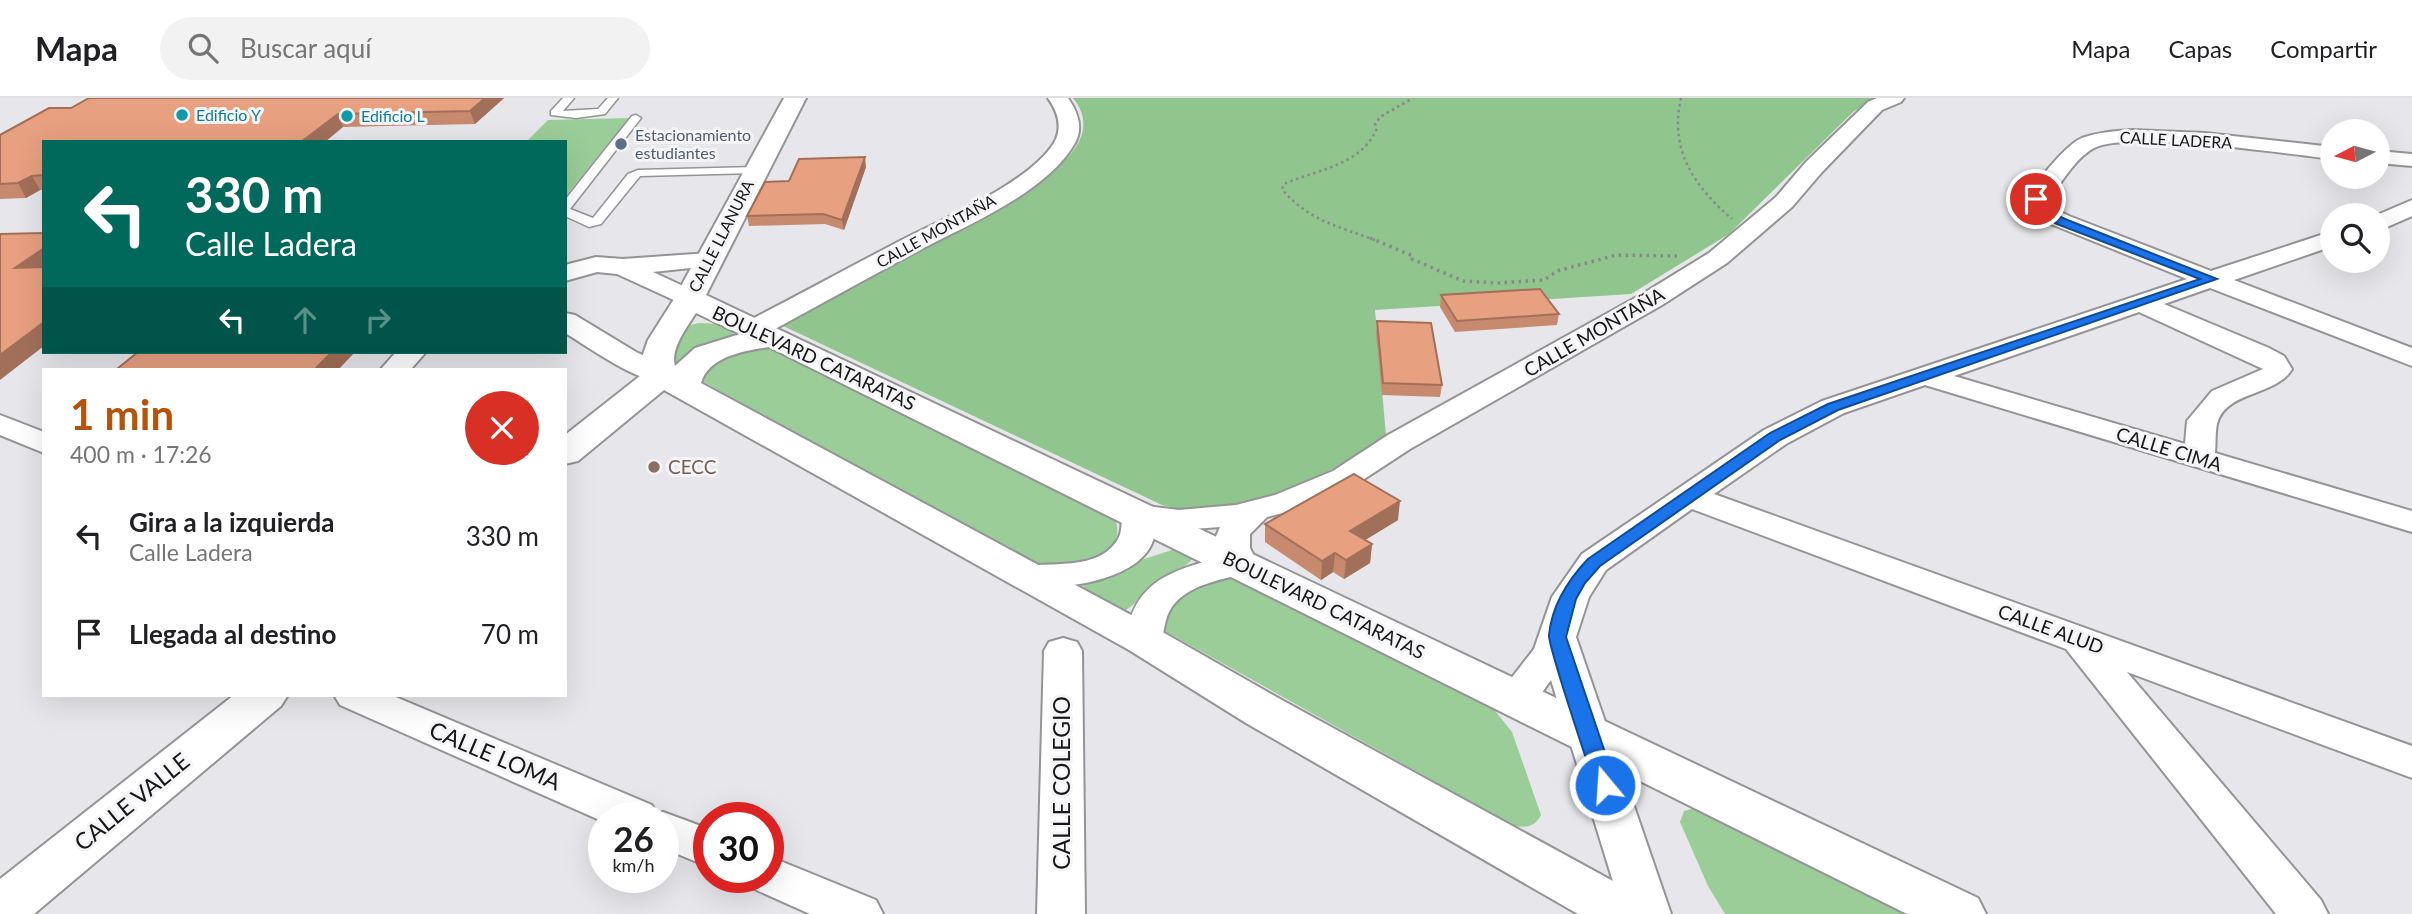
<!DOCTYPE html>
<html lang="es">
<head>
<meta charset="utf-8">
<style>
	body { margin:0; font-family:Lato,sans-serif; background:#f2f2f2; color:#202124; height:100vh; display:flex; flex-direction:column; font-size:26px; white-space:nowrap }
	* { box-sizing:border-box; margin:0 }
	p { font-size:23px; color:#757577 }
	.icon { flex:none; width:38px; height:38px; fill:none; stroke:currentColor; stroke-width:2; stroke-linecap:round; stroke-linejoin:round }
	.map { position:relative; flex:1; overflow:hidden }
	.panel { position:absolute; left:42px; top:270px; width:525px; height:329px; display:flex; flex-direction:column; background:#fff; border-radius:0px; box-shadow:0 7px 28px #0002 }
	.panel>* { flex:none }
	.top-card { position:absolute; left:42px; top:42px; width:525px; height:214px; border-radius:0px; box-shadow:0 7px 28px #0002; background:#00695c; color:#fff; overflow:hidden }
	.needle { width:46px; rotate:264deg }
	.buttons { position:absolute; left:2320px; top:21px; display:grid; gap:14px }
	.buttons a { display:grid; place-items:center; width:70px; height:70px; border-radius:50%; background:#fff; box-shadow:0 7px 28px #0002; font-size:35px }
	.speed { position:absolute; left:588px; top:704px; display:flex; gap:14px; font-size:35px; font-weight:700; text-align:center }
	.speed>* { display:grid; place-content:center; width:91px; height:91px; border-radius:50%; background:#fff; box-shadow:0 7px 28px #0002; line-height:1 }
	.speed small { font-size:18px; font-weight:400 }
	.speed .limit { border:10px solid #d22; background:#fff; color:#111 }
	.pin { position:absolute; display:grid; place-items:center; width:60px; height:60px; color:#fff; margin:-30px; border:4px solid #fff; border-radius:50%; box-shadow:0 2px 7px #0007 }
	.me { position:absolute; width:77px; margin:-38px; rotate:342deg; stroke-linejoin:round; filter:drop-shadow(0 0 5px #0008) }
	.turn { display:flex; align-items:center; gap:24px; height:147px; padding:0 28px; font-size:32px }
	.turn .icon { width:91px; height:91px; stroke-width:2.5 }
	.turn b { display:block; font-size:49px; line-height:60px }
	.lanes { display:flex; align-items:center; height:66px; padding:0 28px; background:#0003; justify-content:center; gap:35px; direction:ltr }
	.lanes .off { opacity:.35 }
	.round { display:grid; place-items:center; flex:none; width:74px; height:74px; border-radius:37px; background:#f2f2f2 }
	.head { display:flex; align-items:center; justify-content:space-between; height:119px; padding:0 28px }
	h1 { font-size:42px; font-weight:700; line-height:52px; color:#b45309 }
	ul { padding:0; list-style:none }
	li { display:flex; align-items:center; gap:21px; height:98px; padding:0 28px }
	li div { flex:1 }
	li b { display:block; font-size:26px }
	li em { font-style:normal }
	header { display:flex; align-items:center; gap:42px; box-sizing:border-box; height:98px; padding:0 35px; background:#fff; border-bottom:2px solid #e0e0e0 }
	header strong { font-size:33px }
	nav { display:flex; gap:38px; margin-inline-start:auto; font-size:24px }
	.search { width:490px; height:63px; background:#f2f2f2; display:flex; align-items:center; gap:18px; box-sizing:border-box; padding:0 24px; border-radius:38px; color:#757577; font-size:26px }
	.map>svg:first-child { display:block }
	.green { fill:#9acd98 }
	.forest { fill:#90c58d }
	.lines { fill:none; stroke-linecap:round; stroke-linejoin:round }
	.service-casing { stroke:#949497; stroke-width:3 }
	.minor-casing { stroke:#949497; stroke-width:4 }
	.tertiary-casing { stroke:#949497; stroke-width:4 }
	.path-far1 { stroke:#88888b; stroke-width:2.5; stroke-dasharray:2.5 3.5; stroke-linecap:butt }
	.path { stroke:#88888b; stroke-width:3.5; stroke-dasharray:2.5 4.5; stroke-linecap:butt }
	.service { fill:#fff; fill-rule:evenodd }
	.minor { fill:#fff; fill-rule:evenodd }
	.tertiary { fill:#fff; fill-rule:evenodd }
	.wall { fill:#c78a6e }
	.shaded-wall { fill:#a2705a }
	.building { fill:#e7a080; stroke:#a2705a; stroke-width:2 }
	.route { fill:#1a73e8; stroke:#114b97; stroke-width:2 }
	.culture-dot { fill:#0f9aa8; stroke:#f5f5f8; stroke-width:2.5 }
	.service-dot { fill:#5c6f8a; stroke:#f5f5f8; stroke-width:2.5 }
	.education-dot { fill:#8d6e63; stroke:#f5f5f8; stroke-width:2.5 }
	.labels { text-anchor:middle; stroke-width:6; stroke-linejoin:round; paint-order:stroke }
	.far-culture-label { font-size:16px; fill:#0d838f; stroke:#f5f5f8; text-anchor:start }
	.far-service-label { font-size:16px; fill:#4e5e75; stroke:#f5f5f8; text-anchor:start }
	.far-street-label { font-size:16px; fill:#171718; stroke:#f5f5f8 }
	.street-label { font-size:19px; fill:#171718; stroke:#f5f5f8 }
	.education-label { font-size:19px; fill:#785e54; stroke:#f5f5f8; text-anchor:start }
	.near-street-label { font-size:23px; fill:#171718; stroke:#f5f5f8 }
</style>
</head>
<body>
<header>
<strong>Mapa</strong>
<div class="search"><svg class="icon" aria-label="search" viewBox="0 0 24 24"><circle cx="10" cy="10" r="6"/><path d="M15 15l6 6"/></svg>Buscar aquí</div>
<nav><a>Mapa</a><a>Capas</a><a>Compartir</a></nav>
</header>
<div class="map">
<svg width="2412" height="816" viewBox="0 0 2412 816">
	<rect width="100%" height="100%" fill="#e7e7eb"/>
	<g class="green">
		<path d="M630 20 565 99V44H526L548 22Z"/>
		<path d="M699 225 722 226 732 231 734 238 679 265 669 263 682 229Z"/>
		<path d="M760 243 1115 420C1131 467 1062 469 1033 467L693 278 700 270Z"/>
		<path d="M1178 450 1192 459 1191 463 1126 512 1122 513 1083 492 1085 483 1095 477Z"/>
		<path d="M1229 475 1488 604 1512 634 1541 717C1535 729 1526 730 1514 728L1163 532V508L1215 478Z"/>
		<path d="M1699 709 1919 816H1725L1708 788 1680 724 1684 713Z"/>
	</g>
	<path class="forest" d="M1073 0H1878L1854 13 1729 136 1631 196 1375 212 1386 338C1327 378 1234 429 1162 407L779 226 1046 79C1071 59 1099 32 1073 0Z"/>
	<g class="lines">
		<defs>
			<g id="service">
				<path d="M563 0H574L563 13 598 11 608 0H618L605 16 576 20 551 17V13Z"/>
				<path d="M636 17 641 20 570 111 593 120 628 76 638 72 755 69 761 72 755 75 640 78 601 126 589 129 565 118V102L632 18Z"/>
			</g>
			<g id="minor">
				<path d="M1048 0H1068C1077 13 1084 29 1075 45 1046 96 964 128 914 155 864 182 814 210 764 237L754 239 744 237 740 231 744 225C795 199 846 171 896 145 940 122 1027 87 1054 45 1063 29 1058 14 1048 0Z"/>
				<path d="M1877 0H1904L1901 4 1882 12 1822 74 1792 109 1727 165 1662 207 1410 351 1355 387 1299 411 1267 419 1250 436V450L1258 466 1252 474C1225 481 1183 486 1169 514 1163 526 1165 539 1157 551L1144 555 1131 551 1125 542C1134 485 1168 473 1219 460L1214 443 1220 429 1179 432 1155 429C1157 483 1053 496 1015 486L1010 478 1015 470C1047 462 1098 475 1118 441 1124 431 1119 420 1126 410L1138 407 1179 412 1236 407 1275 397 1333 373 1388 337 1644 195 1709 155 1776 99 1806 64 1868 4Z"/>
				<path d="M2132 32 2205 35 2333 49V61C2289 56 2127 32 2094 50 2075 60 2061 86 2048 102L2053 110 2069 118 2211 173 2333 133V148L2234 182 2412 250V268L2210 190 2164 206 2269 250 2284 258 2292 271C2277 298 2225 293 2217 326 2215 335 2216 346 2215 355L2412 413V434L1925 287 1844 315 1786 346 1714 396 2412 648V680L2127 574 2321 802 2328 816H2276L2066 551 1692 411 1606 472 1589 499 1576 539 1671 816H1623L1551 582C1535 603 1531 618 1502 610L1496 600 1534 551 1552 499 1582 456 1764 332 1822 303 2187 181 2036 120 2025 101C2036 85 2065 47 2082 40 2099 34 2115 33 2132 32ZM2139 214 2263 271 2212 293 2187 323 2185 346 1954 278Z"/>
				<path d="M2378 53 2412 56V68L2378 65Z"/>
				<path d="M2412 102V118L2378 133 2377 117Z"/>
				<path d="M709 155 718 157 721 162 718 167 653 174 698 195 702 201 698 207 689 209 617 176 597 174 565 183V167L596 159 623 161Z"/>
				<path d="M565 215 575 217 636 254 672 271 676 277 672 283C643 290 591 250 565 235Z"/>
				<path d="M396 254H426L411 271H381Z"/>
				<path d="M0 317 44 334V355L0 337Z"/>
				<path d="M1063 540 1077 544 1082 553 1085 816H1037L1044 553 1049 544Z"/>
				<path d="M334 597H391L652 707 656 716 663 714 709 731V769L663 750V719H604V724L340 607Z"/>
				<path d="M768 758 876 802 883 816H810L752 790 746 779H768Z"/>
			</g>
			<g id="tertiary">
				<path d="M784 0H806L706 197 1978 800 1986 816H1907L769 249C745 253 709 258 701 285L1159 532 1280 601 1644 800 1652 816H1578L1246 625 1129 552 664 292 578 363 565 366V337L645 274 641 262 648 242 674 201ZM696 215 740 236 695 250 675 268C670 251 687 229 696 215Z"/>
				<path d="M234 597H288L281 608 34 816H0V781Z"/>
			</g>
		</defs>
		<use href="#service" class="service-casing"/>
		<use href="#minor" class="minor-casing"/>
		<use href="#tertiary" class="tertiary-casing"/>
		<g class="path-far1">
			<path d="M1681 0C1669 52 1694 88 1732 121"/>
			<path d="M1375 142C1339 129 1306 121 1282 91L1284 86C1318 71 1361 68 1377 30L1375 26 1380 19 1413 0"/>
		</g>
		<path class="path" d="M1370 140 1413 158 1412 161 1463 183 1497 185 1544 182 1557 173 1616 157 1677 158"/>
		<use href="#service" class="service"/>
		<use href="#minor" class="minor"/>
		<use href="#tertiary" class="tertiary"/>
	</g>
	<g class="wall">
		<path d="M504 0 475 26 343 29 44 44V92H40L26 100 0 101V37Z"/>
		<path d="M866 69 844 132 825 126 749 128 747 118 789 83Z"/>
		<path d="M1441 197 1559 216 1557 227 1455 234 1440 209Z"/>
		<path d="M1377 223 1442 287 1440 299 1382 297 1376 235Z"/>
		<path d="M1398 422 1365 442 1372 446 1370 465 1344 481 1333 474 1321 482 1265 444V426Z"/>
	</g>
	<g class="shaded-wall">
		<path d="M485 0H504L475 26 470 13Z"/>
		<path d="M338 16 343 29 325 44H301Z"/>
		<path d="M865 59 866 69 844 132 842 122Z"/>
		<path d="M32 78 40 92 26 100 18 85Z"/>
		<path d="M44 150V172L15 170Z"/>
		<path d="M44 224V248L0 282V257Z"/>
		<path d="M332 254H355L339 271H315Z"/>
		<path d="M1400 403 1398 422 1349 452 1350 433Z"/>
		<path d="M1372 446 1370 465 1344 481 1346 462Z"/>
		<path d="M1335 455 1333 474 1321 482 1322 463Z"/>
	</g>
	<g class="building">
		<path d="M89 0H485L470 13 338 16 301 44H44V77L32 78 18 85 0 86V37L49 10H71Z"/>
		<path d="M865 59 842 122 823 116 747 118 765 84 789 83 799 61Z"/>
		<path d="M44 135V150L15 170 44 169V224L0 257V136Z"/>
		<path d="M1540 191 1559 216 1457 223 1441 197Z"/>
		<path d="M1377 223 1431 225 1442 287 1383 285Z"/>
		<path d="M138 254H332L315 271H117Z"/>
		<path d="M1354 376 1400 403 1350 433 1372 446 1346 462 1335 455 1322 463 1265 426Z"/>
	</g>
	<path class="route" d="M2032 99H2040L2048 113 2065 121 2217 181 1838 312 1780 342 1600 468 1585 485 1576 501 1566 539 1616 687 1613 692 1605 695 1598 692C1591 679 1548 546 1549 537 1552 506 1568 482 1588 461L1770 335 1828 306 2200 181 2057 126 2040 117 2031 101Z"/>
	<g class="culture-dot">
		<circle cx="182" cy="17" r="7"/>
		<circle cx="347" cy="18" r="7"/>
	</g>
	<circle class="service-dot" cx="621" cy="46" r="7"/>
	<circle class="education-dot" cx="654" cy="369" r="7"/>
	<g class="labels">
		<g class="far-culture-label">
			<text x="196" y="23">Edificio Y</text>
			<text x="361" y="24">Edificio L</text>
		</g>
		<g class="far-service-label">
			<text x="635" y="43">Estacionamiento<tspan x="635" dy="18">estudiantes</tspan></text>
		</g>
		<g class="far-street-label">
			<text transform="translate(2176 42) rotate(3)" y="6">CALLE LADERA</text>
			<text transform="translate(936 133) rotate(-29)" y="6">CALLE MONTAÑA</text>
			<text transform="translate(721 138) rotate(-63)" y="6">CALLE LLANURA</text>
		</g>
		<g class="street-label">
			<text transform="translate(1594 234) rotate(-30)" y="7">CALLE MONTAÑA</text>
			<text transform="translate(814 260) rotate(25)" y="7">BOULEVARD CATARATAS</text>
			<text transform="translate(2169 351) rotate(17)" y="7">CALLE CIMA</text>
			<text transform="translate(1324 507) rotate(26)" y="7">BOULEVARD CATARATAS</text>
			<text transform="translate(2051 531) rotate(20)" y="7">CALLE ALUD</text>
		</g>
		<g class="education-label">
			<text x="668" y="376">CECC</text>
		</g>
		<g class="near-street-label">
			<text transform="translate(495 658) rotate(23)" y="8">CALLE LOMA</text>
			<text transform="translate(1062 685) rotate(-90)" y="8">CALLE COLEGIO</text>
			<text transform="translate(132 704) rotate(-39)" y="8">CALLE VALLE</text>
		</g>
	</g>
</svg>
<div class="buttons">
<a><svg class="needle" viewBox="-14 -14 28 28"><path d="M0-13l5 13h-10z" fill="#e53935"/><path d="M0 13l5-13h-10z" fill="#757577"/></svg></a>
<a><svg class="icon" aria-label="search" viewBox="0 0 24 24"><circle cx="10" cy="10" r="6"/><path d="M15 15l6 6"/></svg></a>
</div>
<div class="speed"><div>26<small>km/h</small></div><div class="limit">30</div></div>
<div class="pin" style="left:2036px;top:101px;background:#d93025"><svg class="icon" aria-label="arrive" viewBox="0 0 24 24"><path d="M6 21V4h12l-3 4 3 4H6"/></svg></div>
<svg class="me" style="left:1605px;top:687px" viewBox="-20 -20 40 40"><circle r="17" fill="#1a73e8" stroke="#fff" stroke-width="3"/><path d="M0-11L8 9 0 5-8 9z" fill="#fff"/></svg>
<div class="top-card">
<div class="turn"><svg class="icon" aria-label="left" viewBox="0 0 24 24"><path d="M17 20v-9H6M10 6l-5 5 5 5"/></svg><div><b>330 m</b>Calle Ladera</div></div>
<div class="lanes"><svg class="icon" aria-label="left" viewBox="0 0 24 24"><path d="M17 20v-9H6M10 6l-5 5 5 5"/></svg><svg class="icon off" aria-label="ahead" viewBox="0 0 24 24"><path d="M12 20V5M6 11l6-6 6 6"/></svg><svg class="icon off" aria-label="right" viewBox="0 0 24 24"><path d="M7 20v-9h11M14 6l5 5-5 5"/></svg></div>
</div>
<section class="panel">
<div class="head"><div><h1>1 min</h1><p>400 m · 17:26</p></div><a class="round" style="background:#d93025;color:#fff"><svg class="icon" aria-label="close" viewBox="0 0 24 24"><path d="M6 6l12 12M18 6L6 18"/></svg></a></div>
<ul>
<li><svg class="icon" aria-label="left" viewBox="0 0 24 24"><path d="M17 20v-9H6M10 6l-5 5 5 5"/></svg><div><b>Gira a la izquierda</b><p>Calle Ladera</p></div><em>330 m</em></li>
<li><svg class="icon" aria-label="arrive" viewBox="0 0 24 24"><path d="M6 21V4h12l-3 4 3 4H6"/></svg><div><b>Llegada al destino</b></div><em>70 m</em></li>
</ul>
</section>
</div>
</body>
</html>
